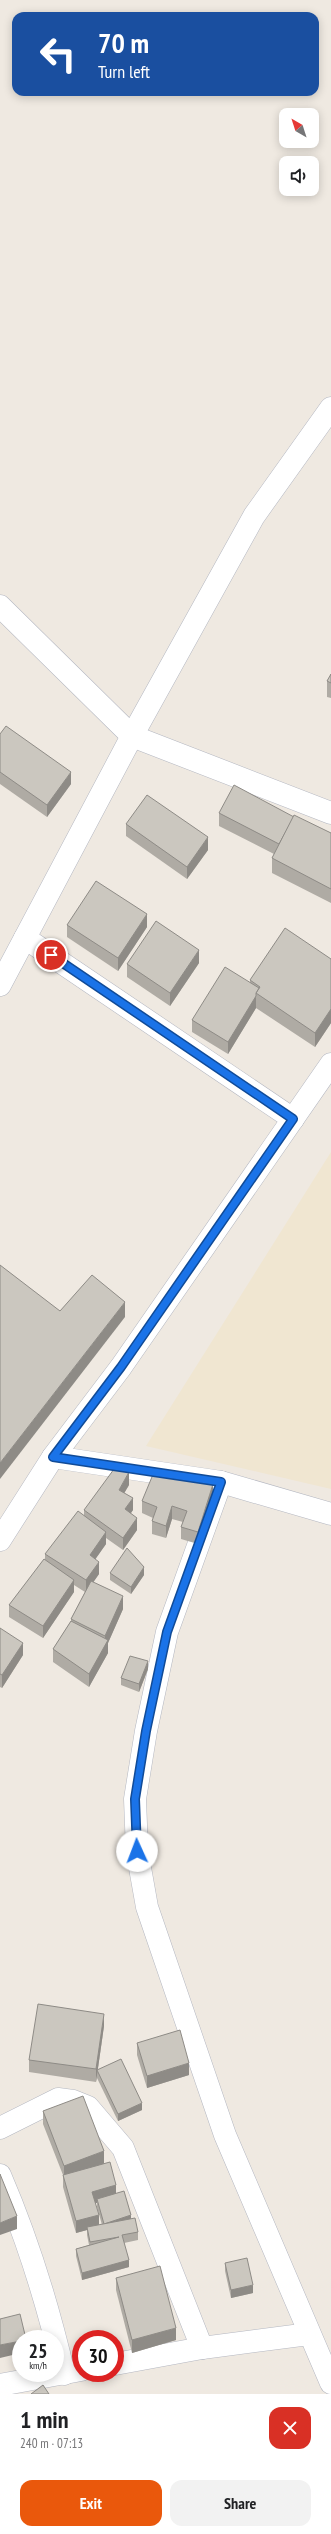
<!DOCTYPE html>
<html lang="en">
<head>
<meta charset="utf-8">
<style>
	body { margin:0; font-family:"PT Sans Narrow",sans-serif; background:#f2f2f2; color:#202124; height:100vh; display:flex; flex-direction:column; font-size:15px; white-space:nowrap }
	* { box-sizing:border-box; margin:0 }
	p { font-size:13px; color:#757577 }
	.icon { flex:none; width:22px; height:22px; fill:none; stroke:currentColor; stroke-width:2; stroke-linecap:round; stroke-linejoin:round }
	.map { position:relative; height:2394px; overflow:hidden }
	.details { display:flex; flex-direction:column; background:#fff; flex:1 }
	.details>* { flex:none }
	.guide { position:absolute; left:12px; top:12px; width:307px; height:84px; border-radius:12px; box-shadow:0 2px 10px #0003; background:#1a4fa0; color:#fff; overflow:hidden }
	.needle { width:26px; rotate:321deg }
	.fabs { position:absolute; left:279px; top:108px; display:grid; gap:8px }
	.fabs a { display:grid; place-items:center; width:40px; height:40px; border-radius:8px; background:#fff; box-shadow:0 2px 10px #0003; font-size:20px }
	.speed { position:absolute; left:12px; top:2330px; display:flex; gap:8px; font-size:20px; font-weight:700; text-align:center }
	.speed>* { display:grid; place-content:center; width:52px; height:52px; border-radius:50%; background:#fff; box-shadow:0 2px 10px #0003; line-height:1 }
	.speed small { font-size:10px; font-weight:400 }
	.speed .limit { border:6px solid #d22; background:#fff; color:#111 }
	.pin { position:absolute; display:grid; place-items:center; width:34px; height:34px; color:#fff; margin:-17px; border:2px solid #fff; border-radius:50%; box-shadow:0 1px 4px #0007 }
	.me { position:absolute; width:44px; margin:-22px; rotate:358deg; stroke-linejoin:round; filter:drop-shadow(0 0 3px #0008) }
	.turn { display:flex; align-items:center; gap:14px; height:84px; padding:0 20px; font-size:18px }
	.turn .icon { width:52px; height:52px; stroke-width:2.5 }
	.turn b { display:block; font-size:28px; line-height:34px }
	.round { display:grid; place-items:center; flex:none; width:42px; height:42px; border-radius:12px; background:#f2f2f2 }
	.summary { display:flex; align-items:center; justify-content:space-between; height:68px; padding:0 20px }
	h1 { font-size:24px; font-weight:700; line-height:30px }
	.cta { display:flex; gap:8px; margin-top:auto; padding:8px 20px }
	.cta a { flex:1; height:46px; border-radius:12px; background:#ea580c; color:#fff; font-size:16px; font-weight:700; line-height:46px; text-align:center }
	.cta a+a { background:#f2f2f2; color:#202124 }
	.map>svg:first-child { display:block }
	.education { fill:#f0e6d1 }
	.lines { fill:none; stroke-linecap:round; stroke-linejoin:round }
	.minor-casing { stroke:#b4b7c1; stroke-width:23 }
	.minor { stroke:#fff; stroke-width:22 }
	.wall { fill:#afaba4; fill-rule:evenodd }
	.shaded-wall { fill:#8e8b86 }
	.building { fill:#cbc7bf; stroke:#8e8b86 }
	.route-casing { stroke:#114b97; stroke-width:10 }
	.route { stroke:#1a73e8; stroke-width:7 }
</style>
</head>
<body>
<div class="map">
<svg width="331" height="2394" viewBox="0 0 331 2394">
	<rect width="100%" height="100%" fill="#efe9e1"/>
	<path class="education" d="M331 1152V1489L146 1446Z"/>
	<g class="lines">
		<defs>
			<g id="minor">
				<path d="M0 606 132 736 331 813"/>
				<path d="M25 938 293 1119"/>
				<path d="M0 985 132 736 254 516 331 408"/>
				<path d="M53 1457 221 1482 331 1514"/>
				<path d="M221 1482 167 1632 146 1731 135 1799 137 1851 147 1907 225 2135 331 2383"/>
				<path d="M0 1540 53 1457 121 1367 331 1064"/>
				<path d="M0 2128 58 2099 73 2101 88 2107 123 2148 202 2348"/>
				<path d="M0 2175C28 2240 48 2305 64 2374"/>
				<path d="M115 2364 202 2348 309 2334"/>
				<path d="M0 2385 81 2370"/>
			</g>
		</defs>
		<use href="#minor" class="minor-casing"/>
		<use href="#minor" class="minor"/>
	</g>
	<g class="wall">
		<path d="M331 674V698L327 697V681Z"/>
		<path d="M0 734 71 784 47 817 0 784Z"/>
		<path d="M219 813 294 817 331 833V903L272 873V858L274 854 219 826Z"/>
		<path d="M126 824 208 850 187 879 126 836Z"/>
		<path d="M67 925 147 927 118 971 67 937Z"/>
		<path d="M331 959V1023L315 1047 256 1008 228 1054 192 1032V1020L250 982V980Z"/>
		<path d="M199 963 170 1006 127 977V964Z"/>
		<path d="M129 1485 124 1493 133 1510 131 1513 137 1530 123 1550 106 1538V1544L95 1559 99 1574 93 1582 123 1609 108 1643V1653L89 1687 53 1662V1649L71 1621V1619L85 1592 74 1585V1592L43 1638 9 1617V1605L45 1560V1554L84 1515V1510Z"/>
		<path d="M213 1496 198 1544 181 1539V1527L183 1522 172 1519 166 1538 152 1534V1521L153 1518 142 1513V1501Z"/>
		<path d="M110 1573 144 1575 131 1594 110 1580Z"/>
		<path d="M0 1628 23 1655 2 1688 0 1687Z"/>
		<path d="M148 1669 139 1692 121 1685V1678Z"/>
		<path d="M104 2026 96 2082 29 2072V2060Z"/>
		<path d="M137 2043 189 2075 147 2088 137 2055Z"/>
		<path d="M97 2070 142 2110 118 2121 97 2078Z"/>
		<path d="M43 2111 104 2163 116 2194 131 2219 138 2232V2240L124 2243 129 2267 82 2280 76 2256V2249L89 2245 87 2235V2230L76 2233 63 2187V2175L43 2124ZM95 2203H97V2207L102 2225H99Z"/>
		<path d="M225 2263 253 2293 231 2298 225 2271Z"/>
		<path d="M116 2278 176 2340 132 2353 116 2290Z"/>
	</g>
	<g class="shaded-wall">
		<path d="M71 772V784L47 817V805Z"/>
		<path d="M208 837V850L187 879V867Z"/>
		<path d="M147 914V927L118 971V958Z"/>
		<path d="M199 950V963L170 1006V993Z"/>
		<path d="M256 996V1008L228 1054V1042Z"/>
		<path d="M331 1009V1023L315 1047V1033Z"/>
		<path d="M125 1302V1317L0 1479V1463Z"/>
		<path d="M129 1472V1485L119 1502V1490Z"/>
		<path d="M213 1484V1496L198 1544V1532Z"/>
		<path d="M133 1498V1510L125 1521V1509Z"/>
		<path d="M172 1506V1519L166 1538V1526Z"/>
		<path d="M137 1518V1530L123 1550V1538Z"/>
		<path d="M106 1532V1544L90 1567V1555Z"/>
		<path d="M99 1562V1574L86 1593V1580Z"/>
		<path d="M144 1567V1575L131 1594V1587Z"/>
		<path d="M74 1580V1592L43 1638V1626Z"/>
		<path d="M123 1596V1609L108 1643V1653L89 1687V1674L105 1645V1636Z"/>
		<path d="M23 1643V1655L2 1688V1675Z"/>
		<path d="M148 1661V1669L139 1692V1684Z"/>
		<path d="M104 2014V2026L96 2082V2069Z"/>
		<path d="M189 2063V2075L147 2088V2076Z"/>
		<path d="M142 2103V2110L118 2121V2114Z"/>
		<path d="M104 2151V2164L64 2179V2166Z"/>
		<path d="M116 2185V2198L97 2199V2203L92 2204V2192Z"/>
		<path d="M99 2215V2227H87V2230L76 2233V2221Z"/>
		<path d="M131 2215V2223L104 2231V2224Z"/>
		<path d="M17 2216V2229L0 2235V2223Z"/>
		<path d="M129 2260V2267L82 2280V2273Z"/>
		<path d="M253 2285V2293L231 2298V2290Z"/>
		<path d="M176 2328V2340L132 2353V2340Z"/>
		<path d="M21 2341V2353L0 2358V2345Z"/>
	</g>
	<g class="building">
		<path d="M331 674V683L327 681Z"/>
		<path d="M6 726 71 772 47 805 0 772V734Z"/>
		<path d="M234 785 294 817 279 844 219 813Z"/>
		<path d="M147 795 208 837 187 867 126 824Z"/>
		<path d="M294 815 331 833V889L272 858Z"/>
		<path d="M96 881 147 914 118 958 67 925Z"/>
		<path d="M156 921 199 950 170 993 127 964Z"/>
		<path d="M285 928 331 959V1009L315 1033 256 993 260 987 250 980Z"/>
		<path d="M225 967 259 988 256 993V996L228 1042 192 1020Z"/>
		<path d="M0 1265 60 1311 92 1275 125 1302 0 1463Z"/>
		<path d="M117 1465 129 1472 119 1490 133 1498 125 1509 137 1518 123 1538 84 1510Z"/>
		<path d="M154 1472 213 1484 198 1532 181 1527 187 1511 172 1506 166 1526 152 1521 157 1507 142 1501Z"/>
		<path d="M78 1511 106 1532 90 1555 99 1562 86 1580 45 1554Z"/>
		<path d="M127 1548 144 1567 131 1587 110 1573Z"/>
		<path d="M44 1559 74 1580 43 1626 9 1605Z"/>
		<path d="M91 1581 123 1596 105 1636 71 1619Z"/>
		<path d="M71 1621 108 1640 89 1674 53 1649Z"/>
		<path d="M0 1628 23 1643 2 1675 0 1674Z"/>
		<path d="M130 1656 148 1661 139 1684 121 1678Z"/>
		<path d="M38 2004 104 2014 96 2069 29 2060Z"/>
		<path d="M180 2030 189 2063 147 2076 137 2043Z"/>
		<path d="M121 2059 142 2103 118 2114 97 2070Z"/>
		<path d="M83 2096 104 2151 64 2166 43 2111Z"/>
		<path d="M110 2162 116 2185 92 2192 99 2215 76 2221 63 2175Z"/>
		<path d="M0 2174 17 2216 0 2223Z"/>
		<path d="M124 2191 131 2215 104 2224 97 2199Z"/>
		<path d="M135 2218 138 2232 122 2235 129 2260 82 2273 76 2249 119 2237 90 2242 87 2227Z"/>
		<path d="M247 2258 253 2285 231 2290 225 2263Z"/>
		<path d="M160 2266 176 2328 132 2340 116 2278Z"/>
		<path d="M20 2314 26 2339H21V2341L0 2345V2319Z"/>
		<path d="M43 2385 49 2394H31Z"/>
	</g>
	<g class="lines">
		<defs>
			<path id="route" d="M51 955 293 1119 121 1367 53 1457 221 1482 167 1632 146 1731 135 1799 137 1851"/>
		</defs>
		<use href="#route" class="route-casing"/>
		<use href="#route" class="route"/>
	</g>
</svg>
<div class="fabs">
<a><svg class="needle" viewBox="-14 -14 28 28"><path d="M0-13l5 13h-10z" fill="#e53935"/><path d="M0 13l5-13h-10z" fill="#757577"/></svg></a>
<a><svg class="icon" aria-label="sound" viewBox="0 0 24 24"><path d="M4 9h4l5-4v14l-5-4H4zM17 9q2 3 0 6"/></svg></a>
</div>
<div class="speed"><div>25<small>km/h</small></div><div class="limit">30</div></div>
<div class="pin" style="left:51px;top:955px;background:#d93025"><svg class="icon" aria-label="arrive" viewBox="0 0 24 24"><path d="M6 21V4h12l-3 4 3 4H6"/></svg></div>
<svg class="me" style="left:137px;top:1851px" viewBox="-20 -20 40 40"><circle r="19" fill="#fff"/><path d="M0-13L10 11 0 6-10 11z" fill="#1a73e8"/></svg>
<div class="guide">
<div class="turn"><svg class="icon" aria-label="left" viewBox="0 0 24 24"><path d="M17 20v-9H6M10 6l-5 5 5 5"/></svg><div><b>70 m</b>Turn left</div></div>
</div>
</div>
<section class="details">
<div class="summary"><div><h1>1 min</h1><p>240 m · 07:13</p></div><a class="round" style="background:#d93025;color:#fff"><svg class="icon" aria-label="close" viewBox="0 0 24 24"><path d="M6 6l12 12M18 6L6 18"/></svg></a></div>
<div class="cta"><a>Exit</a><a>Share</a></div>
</section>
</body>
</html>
